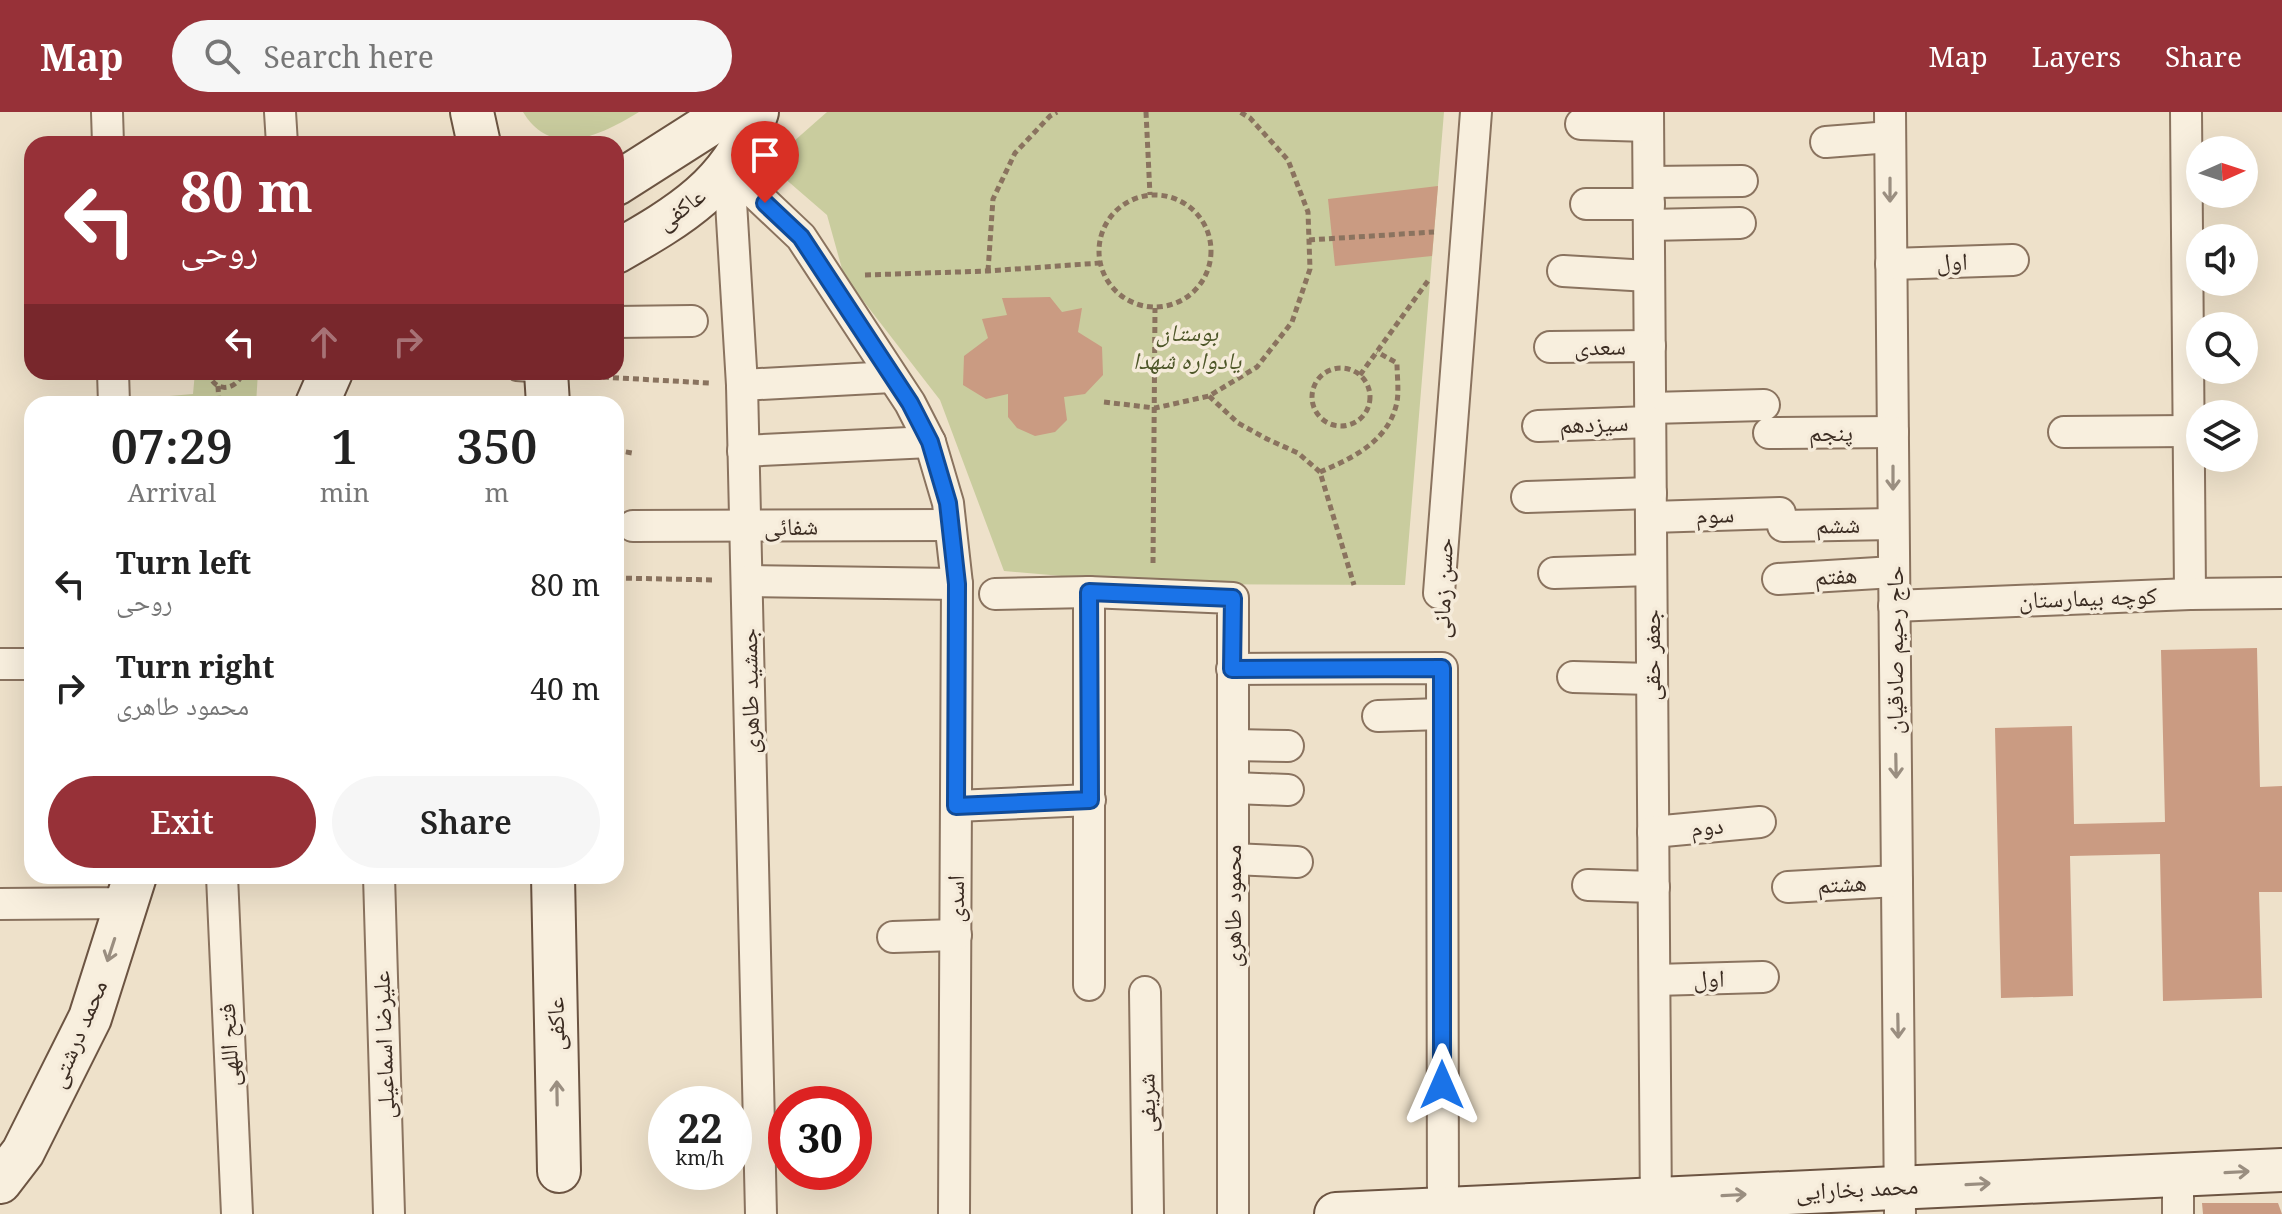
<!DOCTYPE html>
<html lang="en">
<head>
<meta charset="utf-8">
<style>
	body { margin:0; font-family:"Noto Serif","Noto Naskh Arabic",serif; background:#f6f6f6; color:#222; height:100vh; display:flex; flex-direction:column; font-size:30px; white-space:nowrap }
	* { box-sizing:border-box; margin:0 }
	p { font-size:26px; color:#767676 }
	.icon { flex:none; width:44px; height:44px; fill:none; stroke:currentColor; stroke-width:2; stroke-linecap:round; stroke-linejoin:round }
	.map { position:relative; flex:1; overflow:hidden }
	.panel { position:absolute; left:24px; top:284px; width:600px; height:488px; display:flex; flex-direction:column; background:#fff; border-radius:24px; box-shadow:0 8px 32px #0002 }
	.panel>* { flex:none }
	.hud { position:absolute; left:24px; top:24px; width:600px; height:244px; border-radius:24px; box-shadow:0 8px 32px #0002; background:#973138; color:#fff; overflow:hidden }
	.needle { width:52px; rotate:87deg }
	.fabs { position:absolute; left:2186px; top:24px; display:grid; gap:16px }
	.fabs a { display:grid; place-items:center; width:72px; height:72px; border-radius:50%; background:#fff; box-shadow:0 8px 32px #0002; font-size:40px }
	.speed { position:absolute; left:648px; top:974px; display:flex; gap:16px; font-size:40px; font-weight:700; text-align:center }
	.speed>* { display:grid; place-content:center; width:104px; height:104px; border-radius:50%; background:#fff; box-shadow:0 8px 32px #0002; line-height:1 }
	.speed small { font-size:20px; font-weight:400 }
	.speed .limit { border:12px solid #d22; background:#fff; color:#111 }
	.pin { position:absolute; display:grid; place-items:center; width:68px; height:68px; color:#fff; margin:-82px -34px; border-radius:50% 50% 50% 0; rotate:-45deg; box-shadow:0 0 8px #0007 }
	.pin .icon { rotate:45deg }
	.me { position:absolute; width:88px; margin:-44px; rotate:0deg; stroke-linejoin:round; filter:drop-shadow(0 0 6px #0008) }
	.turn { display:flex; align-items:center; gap:28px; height:168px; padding:0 24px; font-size:36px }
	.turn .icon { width:104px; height:104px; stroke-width:2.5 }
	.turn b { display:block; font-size:56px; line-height:68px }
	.lanes { display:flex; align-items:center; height:76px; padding:0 24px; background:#0003; justify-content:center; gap:40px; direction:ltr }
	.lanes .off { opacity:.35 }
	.eta { display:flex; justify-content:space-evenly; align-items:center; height:136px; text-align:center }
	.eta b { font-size:48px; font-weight:600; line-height:56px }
	.button { display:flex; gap:16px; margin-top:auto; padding:16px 24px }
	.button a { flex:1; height:92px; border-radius:48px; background:#973138; color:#fff; font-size:32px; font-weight:600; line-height:92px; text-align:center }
	.button a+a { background:#f6f6f6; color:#222 }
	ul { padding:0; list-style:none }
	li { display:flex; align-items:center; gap:24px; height:104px; padding:0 24px }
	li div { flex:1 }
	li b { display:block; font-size:30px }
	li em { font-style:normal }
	header { display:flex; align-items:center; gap:48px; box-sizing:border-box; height:112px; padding:0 40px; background:#973138; color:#fff }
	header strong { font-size:38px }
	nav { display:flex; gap:44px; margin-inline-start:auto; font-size:28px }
	.search { width:560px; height:72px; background:#f6f6f6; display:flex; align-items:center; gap:20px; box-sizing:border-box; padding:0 28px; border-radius:44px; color:#767676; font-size:30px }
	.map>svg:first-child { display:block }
	.green { fill:#c9cc9e }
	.building { fill:#ca9b82 }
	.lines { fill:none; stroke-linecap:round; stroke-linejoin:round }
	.lane-casing { stroke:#8a735f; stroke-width:20 }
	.street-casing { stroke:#8a735f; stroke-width:34 }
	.secondary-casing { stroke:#6c5442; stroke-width:46 }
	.path { stroke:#8a735f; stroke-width:5; stroke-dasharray:6 4; stroke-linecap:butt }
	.lane { stroke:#f8efde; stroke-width:16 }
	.street { stroke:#f8efde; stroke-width:30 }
	.secondary { stroke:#f8efde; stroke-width:42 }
	.oneway { stroke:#9a8e80 }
	.route-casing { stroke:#114b97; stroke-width:20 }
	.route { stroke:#1a73e8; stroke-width:14 }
	.labels { text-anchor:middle; stroke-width:7; stroke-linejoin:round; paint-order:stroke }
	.street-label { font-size:24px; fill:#3b2c22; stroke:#f5ebda }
	.park-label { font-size:24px; font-style:italic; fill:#4e5729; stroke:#f5ebda }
</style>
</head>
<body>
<header>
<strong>Map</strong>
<div class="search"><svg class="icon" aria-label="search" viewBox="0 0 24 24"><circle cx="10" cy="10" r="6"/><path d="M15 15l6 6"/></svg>Search here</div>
<nav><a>Map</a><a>Layers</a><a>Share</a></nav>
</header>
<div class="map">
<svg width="2282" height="1102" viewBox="0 0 2282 1102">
	<rect width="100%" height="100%" fill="#eee1ca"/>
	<g class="green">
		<path d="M523 0H639C601 23 552 48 523 0Z"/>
		<path d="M827 0H1444L1405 473 1153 472 1004 459 940 288 844 164 827 103 768 52Z"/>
		<path d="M195 260H258L256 292H134V287L193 282Z"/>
	</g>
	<g class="building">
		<path d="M1438 74 1432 144 1335 154 1328 87Z"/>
		<path d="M1050 185 1062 200 1082 196 1078 220 1102 235 1103 263 1085 282 1064 285 1067 308 1055 320 1035 324 1017 316 1008 305V282L986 287 963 273 964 244 988 226 982 207 1007 203 1002 186Z"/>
		<path d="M2257 536 2260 675 2282 674V780H2259L2262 886 2163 889 2160 742 2070 744 2073 884 2001 886 1995 616 2072 614 2074 712 2165 710 2161 538Z"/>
		<path d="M2202 1091H2278L2282 1102H2203Z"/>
	</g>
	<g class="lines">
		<defs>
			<path id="lane" d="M516 260 546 262"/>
			<g id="street">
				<path d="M107 0 108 32"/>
				<path d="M280 0 282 32"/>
				<path d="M1648 0 1656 1102"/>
				<path d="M1890 0 1900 1102"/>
				<path d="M2186 0 2190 482"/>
				<path d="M1581 12 1648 14"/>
				<path d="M1826 30 1890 25"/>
				<path d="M729 57 801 125 910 291 930 330 948 391 957 472 954 1102"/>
				<path d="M729 57 742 273 761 1102"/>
				<path d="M1649 70 1742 69"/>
				<path d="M1586 92H1649"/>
				<path d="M1649 113 1740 111"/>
				<path d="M1891 152 2013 148"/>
				<path d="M1563 159 1649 164"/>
				<path d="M616 210 692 209"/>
				<path d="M1550 235 1650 234"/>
				<path d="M113 260 114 292"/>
				<path d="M742 273 892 265"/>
				<path d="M1651 296 1764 293"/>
				<path d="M1538 314 1650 310"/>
				<path d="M2064 320 2189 319"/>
				<path d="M1769 321 1893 320"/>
				<path d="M743 339 930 330"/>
				<path d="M1527 385 1651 381"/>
				<path d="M1651 405 1780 401"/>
				<path d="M633 414 950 413"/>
				<path d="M1783 414 1893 412"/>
				<path d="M1554 461 1651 458"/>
				<path d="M1778 467 1894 460"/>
				<path d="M748 469 957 472"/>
				<path d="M1439 481 1476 0"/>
				<path d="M995 482 1089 480 1233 486V1102"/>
				<path d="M1894 494 2190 482 2282 481"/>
				<path d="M0 552H32"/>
				<path d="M1232 557 1442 556 1443 1102"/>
				<path d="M1573 565 1652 567"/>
				<path d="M1378 604 1442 602"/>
				<path d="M1233 633 1288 634"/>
				<path d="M1233 676 1288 678"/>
				<path d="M956 694 1090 688"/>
				<path d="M1653 720 1760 710"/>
				<path d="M1233 747 1297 750"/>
				<path d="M222 764 237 1102"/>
				<path d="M379 764 389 1102"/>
				<path d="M1588 773 1654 775"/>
				<path d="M1788 775 1897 769"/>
				<path d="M0 792 126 791V772"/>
				<path d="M893 825 956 823"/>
				<path d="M1655 868 1763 865"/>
				<path d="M1089 873V480"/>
				<path d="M1145 880 1148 1102"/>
				<path d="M2178 1062V1102"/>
			</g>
			<g id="secondary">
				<path d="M472 0 479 32"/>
				<path d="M616 72 729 0"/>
				<path d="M616 140C679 104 733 73 757 0"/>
				<path d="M546 260 548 292"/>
				<path d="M317 292 331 260"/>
				<path d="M553 764 559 1059"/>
				<path d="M0 1070 23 1040 90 906 135 764"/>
				<path d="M1336 1102 2282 1058"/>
			</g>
		</defs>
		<use href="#lane" class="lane-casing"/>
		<use href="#street" class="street-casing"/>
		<use href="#secondary" class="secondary-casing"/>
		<g class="path">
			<path d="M1146 0 1150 83"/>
			<circle cx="1155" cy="139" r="56"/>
			<path d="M1309 128 1434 120"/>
			<path d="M988 159 993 87 1015 41 1050 4 1057 0"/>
			<path d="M865 163 988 159 1100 151"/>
			<circle cx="1341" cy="285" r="29"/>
			<path d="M208 260C214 281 236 280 243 260"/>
			<path d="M1360 263 1430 166"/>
			<path d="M583 264 709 271"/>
			<path d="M218 274 219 292"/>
			<path d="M1209 284 1238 311 1267 327 1298 341 1320 360 1354 473"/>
			<path d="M1104 290 1155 296 1209 284 1257 255 1292 210 1310 157 1308 100 1288 48 1250 6 1240 0"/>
			<path d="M616 338 632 341"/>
			<path d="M1320 360C1353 346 1389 329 1397 290 1399 278 1397 263 1397 251L1377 240"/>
			<path d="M1153 451 1155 196"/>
			<path d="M616 466 715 468"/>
		</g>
		<use href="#lane" class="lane"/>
		<use href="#street" class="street"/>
		<use href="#secondary" class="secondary"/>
	</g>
	<defs><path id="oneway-shaft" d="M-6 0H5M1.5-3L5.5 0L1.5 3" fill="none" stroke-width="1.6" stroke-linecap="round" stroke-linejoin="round" transform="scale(2)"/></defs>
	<g class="oneway">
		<use href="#oneway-shaft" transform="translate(1890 78) rotate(90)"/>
		<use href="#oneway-shaft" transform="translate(1893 366) rotate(90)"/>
		<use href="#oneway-shaft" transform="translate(1896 654) rotate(89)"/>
		<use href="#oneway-shaft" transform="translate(111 838) rotate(108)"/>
		<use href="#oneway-shaft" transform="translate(1898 914) rotate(89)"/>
		<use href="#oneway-shaft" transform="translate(557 981) rotate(-91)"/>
		<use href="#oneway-shaft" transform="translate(2237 1060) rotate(-3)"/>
		<use href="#oneway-shaft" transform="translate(1978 1072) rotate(-3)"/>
		<use href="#oneway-shaft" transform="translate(1734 1083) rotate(-3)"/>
	</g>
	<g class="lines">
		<defs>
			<path id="route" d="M765 91 801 125 910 291 930 330 948 391 957 472 956 694 1090 688 1089 480 1233 486 1232 557 1442 556V973"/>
		</defs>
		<use href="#route" class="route-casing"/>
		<use href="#route" class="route"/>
	</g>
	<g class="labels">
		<g class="street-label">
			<text transform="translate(681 97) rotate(-37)" y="8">عاکفی</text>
			<text transform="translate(1952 150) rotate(-2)" y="8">اول</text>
			<text transform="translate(1600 235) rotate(-1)" y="8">سعدی</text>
			<text transform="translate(1594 312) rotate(-2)" y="8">سیزدهم</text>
			<text x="1831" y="329">پنجم</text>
			<text transform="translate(1715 403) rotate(-2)" y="8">سوم</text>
			<text transform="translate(1838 413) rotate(-1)" y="8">ششم</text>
			<text transform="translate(791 415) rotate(-1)" y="8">شفائی</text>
			<text transform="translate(1836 464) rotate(-3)" y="8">هفتم</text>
			<text transform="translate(1443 476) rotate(-88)" y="8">حسن زمانی</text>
			<text transform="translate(2088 486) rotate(-2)" y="8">کوچه بیمارستان</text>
			<text transform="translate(1895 538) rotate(-90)" y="8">حاج رحیم صادقیان</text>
			<text transform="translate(1652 543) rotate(-90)" y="8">جعفر حقی</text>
			<text transform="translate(750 579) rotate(-91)" y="8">جمشید طاهری</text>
			<text transform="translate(1707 715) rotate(-6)" y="8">دوم</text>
			<text transform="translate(1842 772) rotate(-3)" y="8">هشتم</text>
			<text transform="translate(956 787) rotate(-90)" y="8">اسدی</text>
			<text transform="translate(1233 794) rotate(-90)" y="8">محمود طاهری</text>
			<text transform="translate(1709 867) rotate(-1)" y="8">اول</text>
			<text transform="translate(556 912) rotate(-91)" y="8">عاکفی</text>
			<text transform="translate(78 922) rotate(-67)" y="8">محمد درشتی</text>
			<text transform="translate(229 933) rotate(-93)" y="8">فتح اللهی</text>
			<text transform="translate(384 933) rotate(-92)" y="8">علیرضا اسماعیلی</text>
			<text transform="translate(1147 991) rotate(-91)" y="8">شریفی</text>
			<text transform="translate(1857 1077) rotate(-3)" y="8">محمد بخارایی</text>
		</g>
		<g class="park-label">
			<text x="1187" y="229">بوستان<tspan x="1187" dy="28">یادواره شهدا</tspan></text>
		</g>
	</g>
</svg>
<div class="fabs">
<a><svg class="needle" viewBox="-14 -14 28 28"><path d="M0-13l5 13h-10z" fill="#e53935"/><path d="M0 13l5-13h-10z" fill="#767676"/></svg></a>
<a><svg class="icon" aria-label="sound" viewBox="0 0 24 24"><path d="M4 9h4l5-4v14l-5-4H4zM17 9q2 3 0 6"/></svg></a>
<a><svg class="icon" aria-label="search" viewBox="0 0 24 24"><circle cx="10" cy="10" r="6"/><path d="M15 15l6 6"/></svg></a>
<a><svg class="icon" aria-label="layers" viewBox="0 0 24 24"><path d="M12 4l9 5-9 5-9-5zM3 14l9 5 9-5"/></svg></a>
</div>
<div class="speed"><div>22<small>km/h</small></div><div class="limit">30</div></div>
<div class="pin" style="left:765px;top:91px;background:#d93025"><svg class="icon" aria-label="arrive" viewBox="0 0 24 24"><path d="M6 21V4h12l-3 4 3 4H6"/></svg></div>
<svg class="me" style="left:1442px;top:973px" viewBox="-20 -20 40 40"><path d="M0-17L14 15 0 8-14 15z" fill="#1a73e8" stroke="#fff" stroke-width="4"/></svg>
<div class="hud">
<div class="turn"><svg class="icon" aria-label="left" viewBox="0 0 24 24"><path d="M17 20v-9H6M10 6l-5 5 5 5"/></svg><div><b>80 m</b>روحی</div></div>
<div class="lanes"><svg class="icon" aria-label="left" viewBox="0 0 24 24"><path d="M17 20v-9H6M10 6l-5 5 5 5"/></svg><svg class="icon off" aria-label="ahead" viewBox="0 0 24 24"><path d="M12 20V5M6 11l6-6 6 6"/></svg><svg class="icon off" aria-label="right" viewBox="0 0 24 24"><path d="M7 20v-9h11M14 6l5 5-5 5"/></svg></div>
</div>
<section class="panel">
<div class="eta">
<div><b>07:29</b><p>Arrival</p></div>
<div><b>1</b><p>min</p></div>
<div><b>350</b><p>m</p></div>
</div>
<ul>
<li><svg class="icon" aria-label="left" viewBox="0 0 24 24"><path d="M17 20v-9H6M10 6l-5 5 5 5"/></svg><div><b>Turn left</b><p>روحی</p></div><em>80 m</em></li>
<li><svg class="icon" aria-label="right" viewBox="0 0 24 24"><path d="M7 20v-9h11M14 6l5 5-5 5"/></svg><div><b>Turn right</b><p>محمود طاهری</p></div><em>40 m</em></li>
</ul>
<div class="button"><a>Exit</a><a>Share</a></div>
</section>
</div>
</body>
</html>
